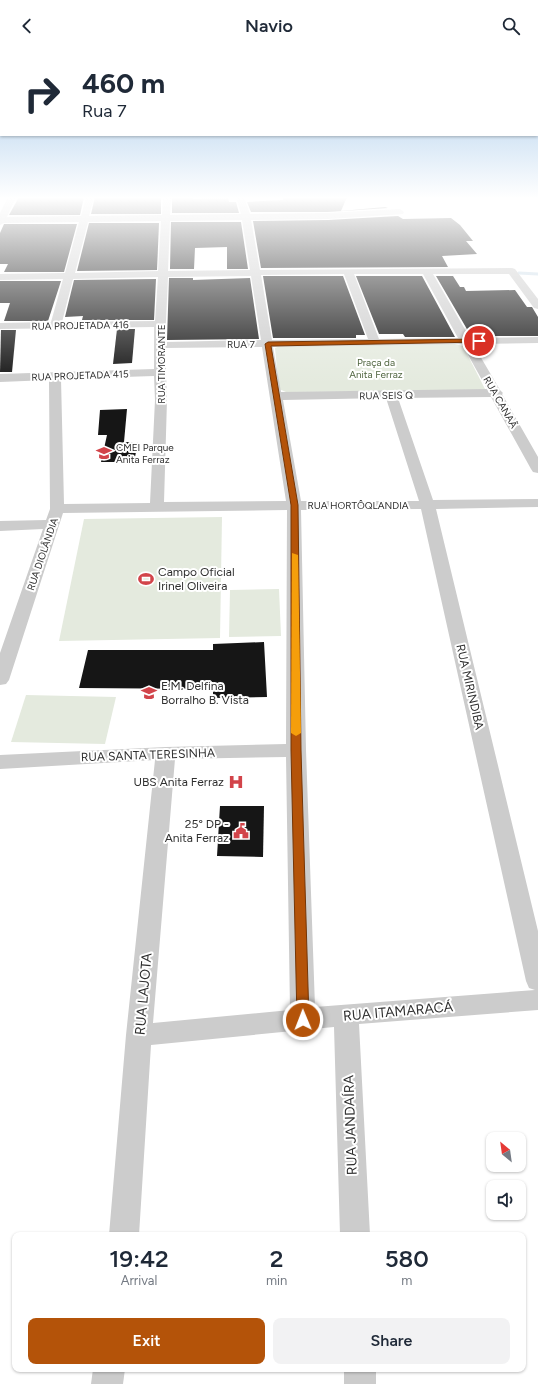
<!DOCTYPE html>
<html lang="en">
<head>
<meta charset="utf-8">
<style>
	body { margin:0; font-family:Figtree,sans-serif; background:#f2f2f3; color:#1f2937; height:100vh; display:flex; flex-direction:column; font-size:15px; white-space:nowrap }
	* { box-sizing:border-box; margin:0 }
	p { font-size:13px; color:#747a83 }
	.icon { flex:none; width:22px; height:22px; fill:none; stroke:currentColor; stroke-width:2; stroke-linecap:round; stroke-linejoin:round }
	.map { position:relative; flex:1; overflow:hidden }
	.details { position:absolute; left:12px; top:1180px; width:514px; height:140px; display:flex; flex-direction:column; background:#fff; border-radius:8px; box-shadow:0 1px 3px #0004 }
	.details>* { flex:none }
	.hud { position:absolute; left:0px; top:0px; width:538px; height:84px; box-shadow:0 1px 3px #0004; background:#fff; color:#1f2937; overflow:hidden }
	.needle { width:26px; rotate:331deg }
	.buttons { position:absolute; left:486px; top:1080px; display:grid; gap:8px }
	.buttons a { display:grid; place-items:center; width:40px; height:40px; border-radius:8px; background:#fff; box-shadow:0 1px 3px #0004; font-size:20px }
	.pin { position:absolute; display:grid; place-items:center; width:34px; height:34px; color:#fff; margin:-17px; border:2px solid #fff; border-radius:50%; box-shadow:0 1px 4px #0007 }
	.me { position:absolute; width:44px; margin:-22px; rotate:359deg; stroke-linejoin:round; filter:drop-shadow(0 0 3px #0008) }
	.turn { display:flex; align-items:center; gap:14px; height:84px; padding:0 16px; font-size:18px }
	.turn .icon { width:52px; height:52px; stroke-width:2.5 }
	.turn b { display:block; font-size:28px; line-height:34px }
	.eta { display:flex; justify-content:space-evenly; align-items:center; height:68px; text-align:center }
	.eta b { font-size:24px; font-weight:600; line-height:28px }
	.button { display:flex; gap:8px; margin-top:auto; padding:8px 16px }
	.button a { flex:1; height:46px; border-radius:8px; background:#b45309; color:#fff; font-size:16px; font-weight:600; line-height:46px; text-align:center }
	.button a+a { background:#f2f2f3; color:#1f2937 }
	header { display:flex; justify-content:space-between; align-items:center; height:52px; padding:0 16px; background:#fff; font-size:18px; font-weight:600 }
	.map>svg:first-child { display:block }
	.green { fill:#e4eade }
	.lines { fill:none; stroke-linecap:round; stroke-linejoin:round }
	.stream { stroke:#ccdce8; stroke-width:3 }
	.building { fill:#161616 }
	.minor { fill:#ccc; fill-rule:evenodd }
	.route { fill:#b45309; stroke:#753606 }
	.slow { fill:#f59e0b }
	.labels { text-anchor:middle; stroke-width:4; stroke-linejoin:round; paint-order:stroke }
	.far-street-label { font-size:10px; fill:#2f2f2f; stroke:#fff }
	.far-park-label { font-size:10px; fill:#516641; stroke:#fff }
	.far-poi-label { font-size:10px; fill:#2f2f2f; stroke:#fff; text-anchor:start }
	.poi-label { font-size:12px; fill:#2f2f2f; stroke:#fff; text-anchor:start }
	.street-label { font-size:12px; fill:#2f2f2f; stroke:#fff }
	.near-street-label { font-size:14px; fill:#2f2f2f; stroke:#fff }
</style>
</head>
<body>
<header><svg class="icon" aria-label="back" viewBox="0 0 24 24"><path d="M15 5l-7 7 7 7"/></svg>Navio<svg class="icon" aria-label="search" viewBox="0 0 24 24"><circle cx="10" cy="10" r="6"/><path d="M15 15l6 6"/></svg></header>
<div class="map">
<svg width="538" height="1332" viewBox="0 0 538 1332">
	<rect width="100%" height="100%" fill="#fff"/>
	<g class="green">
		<path d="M455 292 463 294 485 337 483 339 286 340 279 337 275 296 280 294Z"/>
		<path d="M222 465 220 586 59 589 84 467Z"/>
		<path d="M279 537 281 584 229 585 230 538Z"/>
		<path d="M26 643 116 645 105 692 11 690Z"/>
	</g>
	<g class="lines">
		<path class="stream" d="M519 221 538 222"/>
	</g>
	<g class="building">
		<path d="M19 145H84L80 163H9Z"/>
		<path d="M95 145 161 146V162H91Z"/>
		<path d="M172 145H193V147L228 146 229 150H236L239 161H172Z"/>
		<path d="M283 145H347L341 159 385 155 388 156 328 160H251L247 150 283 148Z"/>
		<path d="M398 164 403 167 451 166 460 173 473 189H466L477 202 442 204 448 215 261 216 253 169 328 168Z"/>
		<path d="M171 170H241L248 217H227V195L195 196 194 217H170Z"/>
		<path d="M89 171H159L157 218 77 219Z"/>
		<path d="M4 172H77L64 220H4L8 212H0V181Z"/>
		<path d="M263 224H343L365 283H356V286H273Z"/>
		<path d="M356 224H422L455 285H405L403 282H379Z"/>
		<path d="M436 224H453L460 235H464L466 239 515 238 527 255H532L538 265V284H471Z"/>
		<path d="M169 226H193V228L250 226 259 287 167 288Z"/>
		<path d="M156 227 154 268H82L83 264 65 265 74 228Z"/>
		<path d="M0 229H61L48 269H4L10 251H0Z"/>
		<path d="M117 277H135L132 311 113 312Z"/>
		<path d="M1 278H16L12 320H0Z"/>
		<path d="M127 357 124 390H138L134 410H101L107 383H98L100 358Z"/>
		<path d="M264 590 267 645 213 646V637L79 636 88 598H213V592Z"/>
		<path d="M220 754H264L263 805 217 804Z"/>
	</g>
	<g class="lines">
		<g class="minor">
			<path d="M8 145H16L7 165 81 164 86 145H94L89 164 162 163 163 145H171L170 163 241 162 236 145H244L250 162 328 161 400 157 404 160 403 162 328 167 251 168 260 218 512 216 515 217 538 247V257L534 256 509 222H433L470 286 538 285V291L473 292 500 338 503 341 502 342 538 405V421L533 420 531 417 491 345 398 346 433 448 538 447V455L436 457 538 879V958L359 972 370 1183H340L334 975 151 993 139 1183H109L126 983 155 708 0 717V703L166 695 286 692 287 458 63 461 9 628 6 632 0 633V601L43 477 0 479V469L46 468 50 457 49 328 0 330V322L154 317V275L0 277V271L51 270 63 227 0 228V222L65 221 79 170 4 171 0 173V161ZM242 168 250 218 168 219 170 169ZM161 169 158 219 75 221 88 170ZM344 222 368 287 272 288 261 223ZM354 222H423L458 286 379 287ZM251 224 261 288 165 290 168 225ZM158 225 155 269 62 270 73 227ZM462 292 487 337 281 340 273 295ZM262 295 286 449 164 450 167 348 165 296ZM154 324 155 348 150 451 64 452 61 327ZM386 346 419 449H301L283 348ZM418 457H421L526 929 529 936 535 938 315 955 306 698 301 458ZM286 705 290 958 153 971 175 707Z"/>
			<path d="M93 1317H125L123 1332H91Z"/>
			<rect x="344" y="1317" width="32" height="15"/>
		</g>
	</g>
	<linearGradient id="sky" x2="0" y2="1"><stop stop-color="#9dc4e8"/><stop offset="0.44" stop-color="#fff"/><stop offset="1" stop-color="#fff" stop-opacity="0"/></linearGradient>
	<rect width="538" height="332" fill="url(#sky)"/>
	<path class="route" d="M479 287 481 290 271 294 298 453 301 698 309 968 307 971 303 973 299 971 297 968 291 698V453L265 292 268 290Z"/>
	<path class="slow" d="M292 501 298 503 301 681 296 684 291 681Z"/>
	<defs>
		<symbol id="school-bare" viewBox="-9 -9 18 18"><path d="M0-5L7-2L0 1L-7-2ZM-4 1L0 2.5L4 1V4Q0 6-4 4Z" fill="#d2444a" stroke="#fff" stroke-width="2.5" paint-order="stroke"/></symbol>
		<symbol id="stadium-bare" viewBox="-9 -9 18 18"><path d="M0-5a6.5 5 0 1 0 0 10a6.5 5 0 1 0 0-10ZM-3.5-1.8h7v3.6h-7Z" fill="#d2444a" stroke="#fff" stroke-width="2.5" paint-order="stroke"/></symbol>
		<symbol id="hospital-bare" viewBox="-9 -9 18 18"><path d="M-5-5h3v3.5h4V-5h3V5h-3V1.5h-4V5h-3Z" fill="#d2444a" stroke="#fff" stroke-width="2.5" paint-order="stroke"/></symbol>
		<symbol id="civic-bare" viewBox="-9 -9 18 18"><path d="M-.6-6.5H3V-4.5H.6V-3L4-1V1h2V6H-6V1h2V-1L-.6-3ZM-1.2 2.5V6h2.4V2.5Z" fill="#d2444a" stroke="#fff" stroke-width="2.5" paint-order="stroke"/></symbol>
	</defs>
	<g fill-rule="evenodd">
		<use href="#school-bare" x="93" y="390" width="22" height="22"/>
		<use href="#stadium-bare" x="135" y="516" width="22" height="22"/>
		<use href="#school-bare" x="138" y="630" width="22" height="22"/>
		<use href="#hospital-bare" x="225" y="719" width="22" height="22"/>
		<use href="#civic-bare" x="230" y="768" width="22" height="22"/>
	</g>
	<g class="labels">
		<g class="far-street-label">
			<text transform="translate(80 273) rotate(-1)" y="4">RUA PROJETADA 416</text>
			<text x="241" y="296">RUA 7</text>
			<text transform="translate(161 312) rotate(-90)" y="4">RUA TIMORANTE</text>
			<text transform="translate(80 323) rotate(-2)" y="4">RUA PROJETADA 415</text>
			<text transform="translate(386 343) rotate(-1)" y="4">RUA SEIS Q</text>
			<text transform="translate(501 350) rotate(60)" y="4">RUA CANAÃ</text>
			<text x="358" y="457">RUA HORTÔQLANDIA</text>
			<text transform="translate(42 502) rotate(-71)" y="4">RUA DIOLÂNDIA</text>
		</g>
		<g class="far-park-label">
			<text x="376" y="314">Praça da<tspan x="376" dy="12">Anita Ferraz</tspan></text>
		</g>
		<g class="far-poi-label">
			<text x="116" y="399">CMEI Parque<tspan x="116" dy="12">Anita Ferraz</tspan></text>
		</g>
		<g class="poi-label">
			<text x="158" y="524">Campo Oficial<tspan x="158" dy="14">Irinel Oliveira</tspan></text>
			<text x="161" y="638">E.M. Delfina<tspan x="161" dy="14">Borralho B. Vista</tspan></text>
			<text x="224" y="734" text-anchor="end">UBS Anita Ferraz</text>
			<text x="229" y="776" text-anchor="end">25° DP -<tspan x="229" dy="14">Anita Ferraz</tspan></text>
		</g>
		<g class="street-label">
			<text transform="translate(470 635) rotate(77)" y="4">RUA MIRINDIBA</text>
			<text transform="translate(148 703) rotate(-2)" y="4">RUA SANTA TERESINHA</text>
		</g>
		<g class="near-street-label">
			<text transform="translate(143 942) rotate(-85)" y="5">RUA LAJOTA</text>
			<text transform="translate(398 959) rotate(-5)" y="5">RUA ITAMARACÁ</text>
			<text transform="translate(350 1073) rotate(-92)" y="5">RUA JANDAÍRA</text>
		</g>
	</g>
</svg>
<div class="buttons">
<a><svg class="needle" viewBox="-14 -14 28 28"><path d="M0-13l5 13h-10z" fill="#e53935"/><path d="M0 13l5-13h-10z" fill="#747a83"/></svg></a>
<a><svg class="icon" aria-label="sound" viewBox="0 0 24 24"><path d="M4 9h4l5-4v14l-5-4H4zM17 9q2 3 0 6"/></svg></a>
</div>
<div class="pin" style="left:479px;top:289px;background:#d93025"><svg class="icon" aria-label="arrive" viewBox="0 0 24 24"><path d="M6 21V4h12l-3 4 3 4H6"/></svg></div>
<svg class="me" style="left:303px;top:968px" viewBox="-20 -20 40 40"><circle r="17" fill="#b45309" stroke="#fff" stroke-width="3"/><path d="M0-11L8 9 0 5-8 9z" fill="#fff"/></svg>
<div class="hud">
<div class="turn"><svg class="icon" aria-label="right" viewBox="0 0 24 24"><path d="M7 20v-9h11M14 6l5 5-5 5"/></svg><div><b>460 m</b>Rua 7</div></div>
</div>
<section class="details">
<div class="eta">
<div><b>19:42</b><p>Arrival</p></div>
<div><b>2</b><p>min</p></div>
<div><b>580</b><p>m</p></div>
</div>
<div class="button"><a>Exit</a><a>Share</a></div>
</section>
</div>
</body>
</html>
